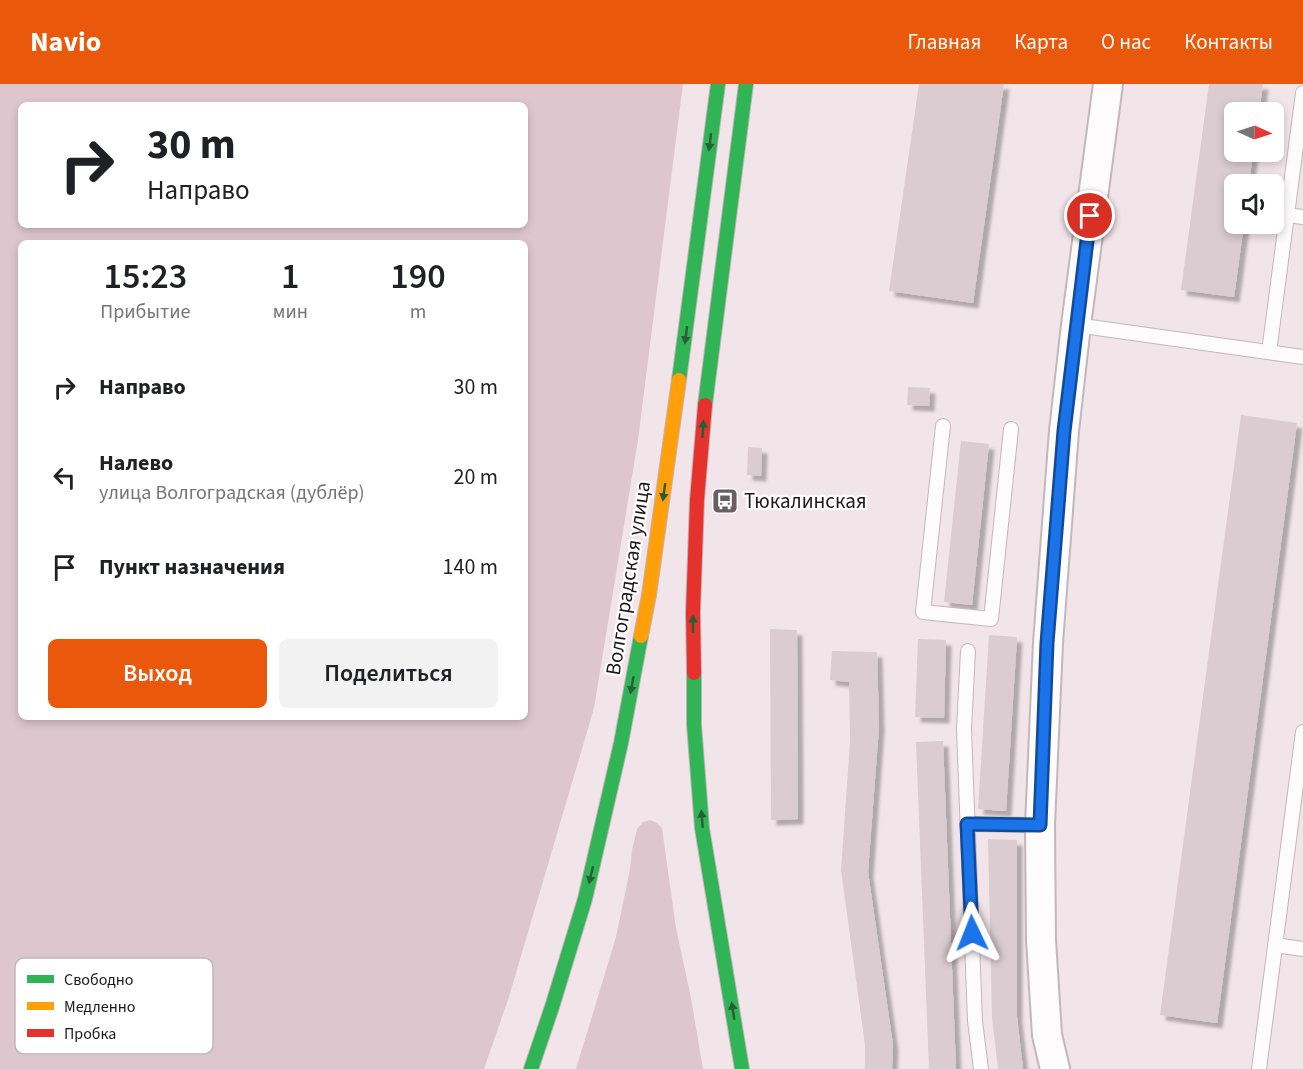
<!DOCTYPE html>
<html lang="ru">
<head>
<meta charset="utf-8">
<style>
	body { margin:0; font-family:"Source Sans 3",sans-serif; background:#f2f2f2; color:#202124; height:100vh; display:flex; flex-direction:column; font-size:22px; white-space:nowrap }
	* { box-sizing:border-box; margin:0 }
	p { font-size:20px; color:#757577 }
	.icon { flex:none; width:33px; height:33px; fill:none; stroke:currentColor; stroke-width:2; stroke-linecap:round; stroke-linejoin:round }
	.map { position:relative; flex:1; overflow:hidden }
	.panel { position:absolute; left:18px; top:156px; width:510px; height:480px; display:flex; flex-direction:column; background:#fff; border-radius:9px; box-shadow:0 3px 9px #0003 }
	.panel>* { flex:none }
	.banner { position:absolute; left:18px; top:18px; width:510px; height:126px; border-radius:9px; box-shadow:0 3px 9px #0003; background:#fff; color:#202124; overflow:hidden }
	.needle { width:39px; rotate:93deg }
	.controls { position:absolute; left:1224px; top:18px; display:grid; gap:12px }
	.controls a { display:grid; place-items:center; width:60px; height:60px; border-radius:9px; background:#fff; box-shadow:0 3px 9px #0003; font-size:30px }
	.pin { position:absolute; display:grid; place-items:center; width:51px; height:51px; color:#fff; margin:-26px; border:3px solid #fff; border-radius:50%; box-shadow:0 2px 6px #0007 }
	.me { position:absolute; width:66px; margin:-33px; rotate:358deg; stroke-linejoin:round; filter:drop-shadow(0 0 4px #0008) }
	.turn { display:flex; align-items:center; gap:21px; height:126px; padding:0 30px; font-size:27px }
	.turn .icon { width:78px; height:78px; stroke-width:2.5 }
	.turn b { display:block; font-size:42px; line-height:51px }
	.eta { display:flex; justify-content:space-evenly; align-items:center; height:102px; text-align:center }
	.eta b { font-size:36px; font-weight:600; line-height:42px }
	.primary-button { display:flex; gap:12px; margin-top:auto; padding:12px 30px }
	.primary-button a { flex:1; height:69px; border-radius:9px; background:#ea580c; color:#fff; font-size:24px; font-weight:600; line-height:69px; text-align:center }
	.primary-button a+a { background:#f2f2f2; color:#202124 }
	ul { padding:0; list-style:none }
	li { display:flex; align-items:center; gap:18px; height:90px; padding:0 30px }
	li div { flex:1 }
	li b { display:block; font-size:22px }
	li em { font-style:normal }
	header { display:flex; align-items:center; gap:36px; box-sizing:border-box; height:84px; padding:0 30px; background:#ea580c; color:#fff }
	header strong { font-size:28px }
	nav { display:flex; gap:33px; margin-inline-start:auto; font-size:21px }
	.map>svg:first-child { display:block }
	.green { fill:#dec6cf; fill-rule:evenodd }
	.building { fill:#daccd1; filter:url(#shadow) }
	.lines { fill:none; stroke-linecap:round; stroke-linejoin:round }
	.lane-casing { stroke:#c2b7bb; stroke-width:16 }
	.street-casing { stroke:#c2b7bb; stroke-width:32 }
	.fast-casing { stroke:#c3b3b9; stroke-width:16 }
	.slow-casing { stroke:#c3b3b9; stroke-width:16 }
	.jam-casing { stroke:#c3b3b9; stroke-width:16 }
	.lane { stroke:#fdfbfc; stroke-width:14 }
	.street { stroke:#fdfbfc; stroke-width:28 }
	.fast { stroke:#30b455; stroke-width:14 }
	.slow { stroke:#ff9f0a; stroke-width:14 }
	.jam { stroke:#e5322d; stroke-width:14 }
	.oneway { fill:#275e35 }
	.route-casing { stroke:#114b97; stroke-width:15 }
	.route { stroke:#1a73e8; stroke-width:10 }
	.labels { text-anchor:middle; stroke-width:4.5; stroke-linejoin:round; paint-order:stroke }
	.poi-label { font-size:21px; fill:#1f171a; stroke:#fff; text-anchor:start }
	.street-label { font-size:21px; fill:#1f171a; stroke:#fff }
	.key { fill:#fff; stroke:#bcb9ba; stroke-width:1.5 }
	.key-label { font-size:16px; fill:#1f171a }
</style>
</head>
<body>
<header>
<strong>Navio</strong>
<nav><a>Главная</a><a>Карта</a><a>О нас</a><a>Контакты</a></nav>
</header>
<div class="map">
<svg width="1303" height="985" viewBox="0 0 1303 985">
	<defs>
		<filter id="shadow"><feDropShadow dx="5.5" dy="5.5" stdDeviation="1.5" flood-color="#0004"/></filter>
	</defs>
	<rect width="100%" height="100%" fill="#f2e5e9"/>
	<g class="green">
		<path d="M0 0H683L638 356 594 624 509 913 484 985H0ZM21 21H525V141H21ZM21 159H525V633H21Z"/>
		<path d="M650 736 657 739 662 744 676 844 691 914 703 985H576L616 853 630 785 632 766 637 745 643 738Z"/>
	</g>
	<g class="building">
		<path d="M919 0H1004L973 219 889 207Z"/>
		<path d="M1209 0H1263L1259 28H1234V68H1253L1249 100H1234V140H1244L1234 213 1181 206Z"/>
		<path d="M908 303 930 304 929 322 907 321Z"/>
		<path d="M1241 331 1297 339 1217 939 1160 931Z"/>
		<path d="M961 357 989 360 972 521 944 518Z"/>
		<path d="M748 363 762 364 761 392 747 391Z"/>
		<path d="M770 545 797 546 798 735 771 736Z"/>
		<path d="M989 551 1017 553 1006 727 978 725Z"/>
		<path d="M918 555 946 556 944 634 915 633Z"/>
		<path d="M832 567 877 568 879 643 868 788 893 961 892 985H865V961L841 786 850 658 849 598 830 596Z"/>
		<path d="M943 657 956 985H929L916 658Z"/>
		<path d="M988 755 1017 756V933L1023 985H998L992 934Z"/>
	</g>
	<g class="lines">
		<defs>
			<g id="lane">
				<path d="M1287 131 1303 133"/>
				<path d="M1076 241 1303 273"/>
				<path d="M1269 268 1303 9"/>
				<path d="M943 342 923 528 991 535 1011 345"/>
				<path d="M968 567 964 645 975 937 981 985"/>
				<path d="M967 740 1040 741"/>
				<path d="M1275 861 1303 865"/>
				<path d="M1259 985 1303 648"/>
			</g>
			<path id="street" d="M1055 985 1047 951 1041 856 1040 741 1048 559 1064 347 1076 241 1108 0"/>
			<g id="fast">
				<path d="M679 296 718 0"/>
				<path d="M705 321 746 0"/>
				<path d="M694 589V640L702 744 742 985"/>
				<path d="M531 985 552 923 585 815 621 659 641 552"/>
			</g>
			<path id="slow" d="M641 552 649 511 679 296"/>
			<path id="jam" d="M694 589 693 528 697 416 705 321"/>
		</defs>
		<use href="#lane" class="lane-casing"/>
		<use href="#street" class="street-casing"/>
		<use href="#fast" class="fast-casing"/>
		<use href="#slow" class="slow-casing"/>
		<use href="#jam" class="jam-casing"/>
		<use href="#lane" class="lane"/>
		<use href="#street" class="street"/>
		<use href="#fast" class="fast"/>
		<use href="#slow" class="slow"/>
		<use href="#jam" class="jam"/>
	</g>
	<defs><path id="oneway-solid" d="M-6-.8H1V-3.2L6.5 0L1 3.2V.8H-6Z" transform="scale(1.5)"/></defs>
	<g class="oneway">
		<use href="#oneway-solid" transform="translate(710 58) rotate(97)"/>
		<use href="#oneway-solid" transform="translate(686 251) rotate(97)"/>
		<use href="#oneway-solid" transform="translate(703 345) rotate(-86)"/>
		<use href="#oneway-solid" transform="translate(664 408) rotate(98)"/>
		<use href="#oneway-solid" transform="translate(693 540) rotate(-90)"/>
		<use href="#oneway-solid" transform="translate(632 601) rotate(100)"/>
		<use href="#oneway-solid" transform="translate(702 735) rotate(-95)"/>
		<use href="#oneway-solid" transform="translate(591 791) rotate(103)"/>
		<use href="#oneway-solid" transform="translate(733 927) rotate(-99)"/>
	</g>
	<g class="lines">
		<defs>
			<path id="route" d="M972 849 967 740 1040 741 1047 559 1064 347 1090 132"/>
		</defs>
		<use href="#route" class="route-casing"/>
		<use href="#route" class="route"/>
	</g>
	<defs>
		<symbol id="bus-square" viewBox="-11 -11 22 22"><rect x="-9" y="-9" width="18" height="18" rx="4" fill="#695f62" stroke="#fff"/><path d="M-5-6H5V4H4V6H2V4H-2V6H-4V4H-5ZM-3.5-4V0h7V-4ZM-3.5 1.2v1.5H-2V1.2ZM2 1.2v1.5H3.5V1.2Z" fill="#fff"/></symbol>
	</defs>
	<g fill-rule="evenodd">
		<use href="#bus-square" x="710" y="402" width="30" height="30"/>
	</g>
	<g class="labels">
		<g class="poi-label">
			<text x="744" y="424">Тюкалинская</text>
		</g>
		<g class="street-label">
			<text transform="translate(628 494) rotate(-81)" y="7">Волгоградская улица</text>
		</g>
	</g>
	<rect x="15" y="874" width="198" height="96" rx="9" class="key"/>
	<rect x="27" y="891" width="27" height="8" fill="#30b455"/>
	<rect x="27" y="918" width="27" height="8" fill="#ff9f0a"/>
	<rect x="27" y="945" width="27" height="8" fill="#e5322d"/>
	<g class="key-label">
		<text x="64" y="901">Свободно</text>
		<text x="64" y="928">Медленно</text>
		<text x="64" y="955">Пробка</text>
	</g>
</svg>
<div class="controls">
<a><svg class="needle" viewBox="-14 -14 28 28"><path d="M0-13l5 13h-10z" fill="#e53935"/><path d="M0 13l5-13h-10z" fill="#757577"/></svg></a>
<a><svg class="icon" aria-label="sound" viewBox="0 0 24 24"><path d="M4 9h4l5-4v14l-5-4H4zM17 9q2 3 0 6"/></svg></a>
</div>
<div class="pin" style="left:1090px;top:132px;background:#d93025"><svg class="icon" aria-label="arrive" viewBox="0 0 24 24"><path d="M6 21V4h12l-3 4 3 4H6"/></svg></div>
<svg class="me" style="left:972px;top:849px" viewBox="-20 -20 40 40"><path d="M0-17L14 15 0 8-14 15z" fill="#1a73e8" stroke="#fff" stroke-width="4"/></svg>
<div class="banner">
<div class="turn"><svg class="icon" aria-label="right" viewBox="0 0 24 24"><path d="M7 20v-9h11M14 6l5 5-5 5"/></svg><div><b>30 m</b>Направо</div></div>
</div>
<section class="panel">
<div class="eta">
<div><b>15:23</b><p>Прибытие</p></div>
<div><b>1</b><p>мин</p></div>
<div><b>190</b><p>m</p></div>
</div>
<ul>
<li><svg class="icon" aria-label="right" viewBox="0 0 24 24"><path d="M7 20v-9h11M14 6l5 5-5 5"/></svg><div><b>Направо</b></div><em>30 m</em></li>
<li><svg class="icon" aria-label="left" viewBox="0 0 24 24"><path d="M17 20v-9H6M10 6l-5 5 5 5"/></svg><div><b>Налево</b><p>улица Волгоградская (дублёр)</p></div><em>20 m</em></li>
<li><svg class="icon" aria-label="arrive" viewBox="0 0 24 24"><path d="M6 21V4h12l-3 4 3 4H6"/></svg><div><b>Пункт назначения</b></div><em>140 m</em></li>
</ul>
<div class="primary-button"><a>Выход</a><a>Поделиться</a></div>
</section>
</div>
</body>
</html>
